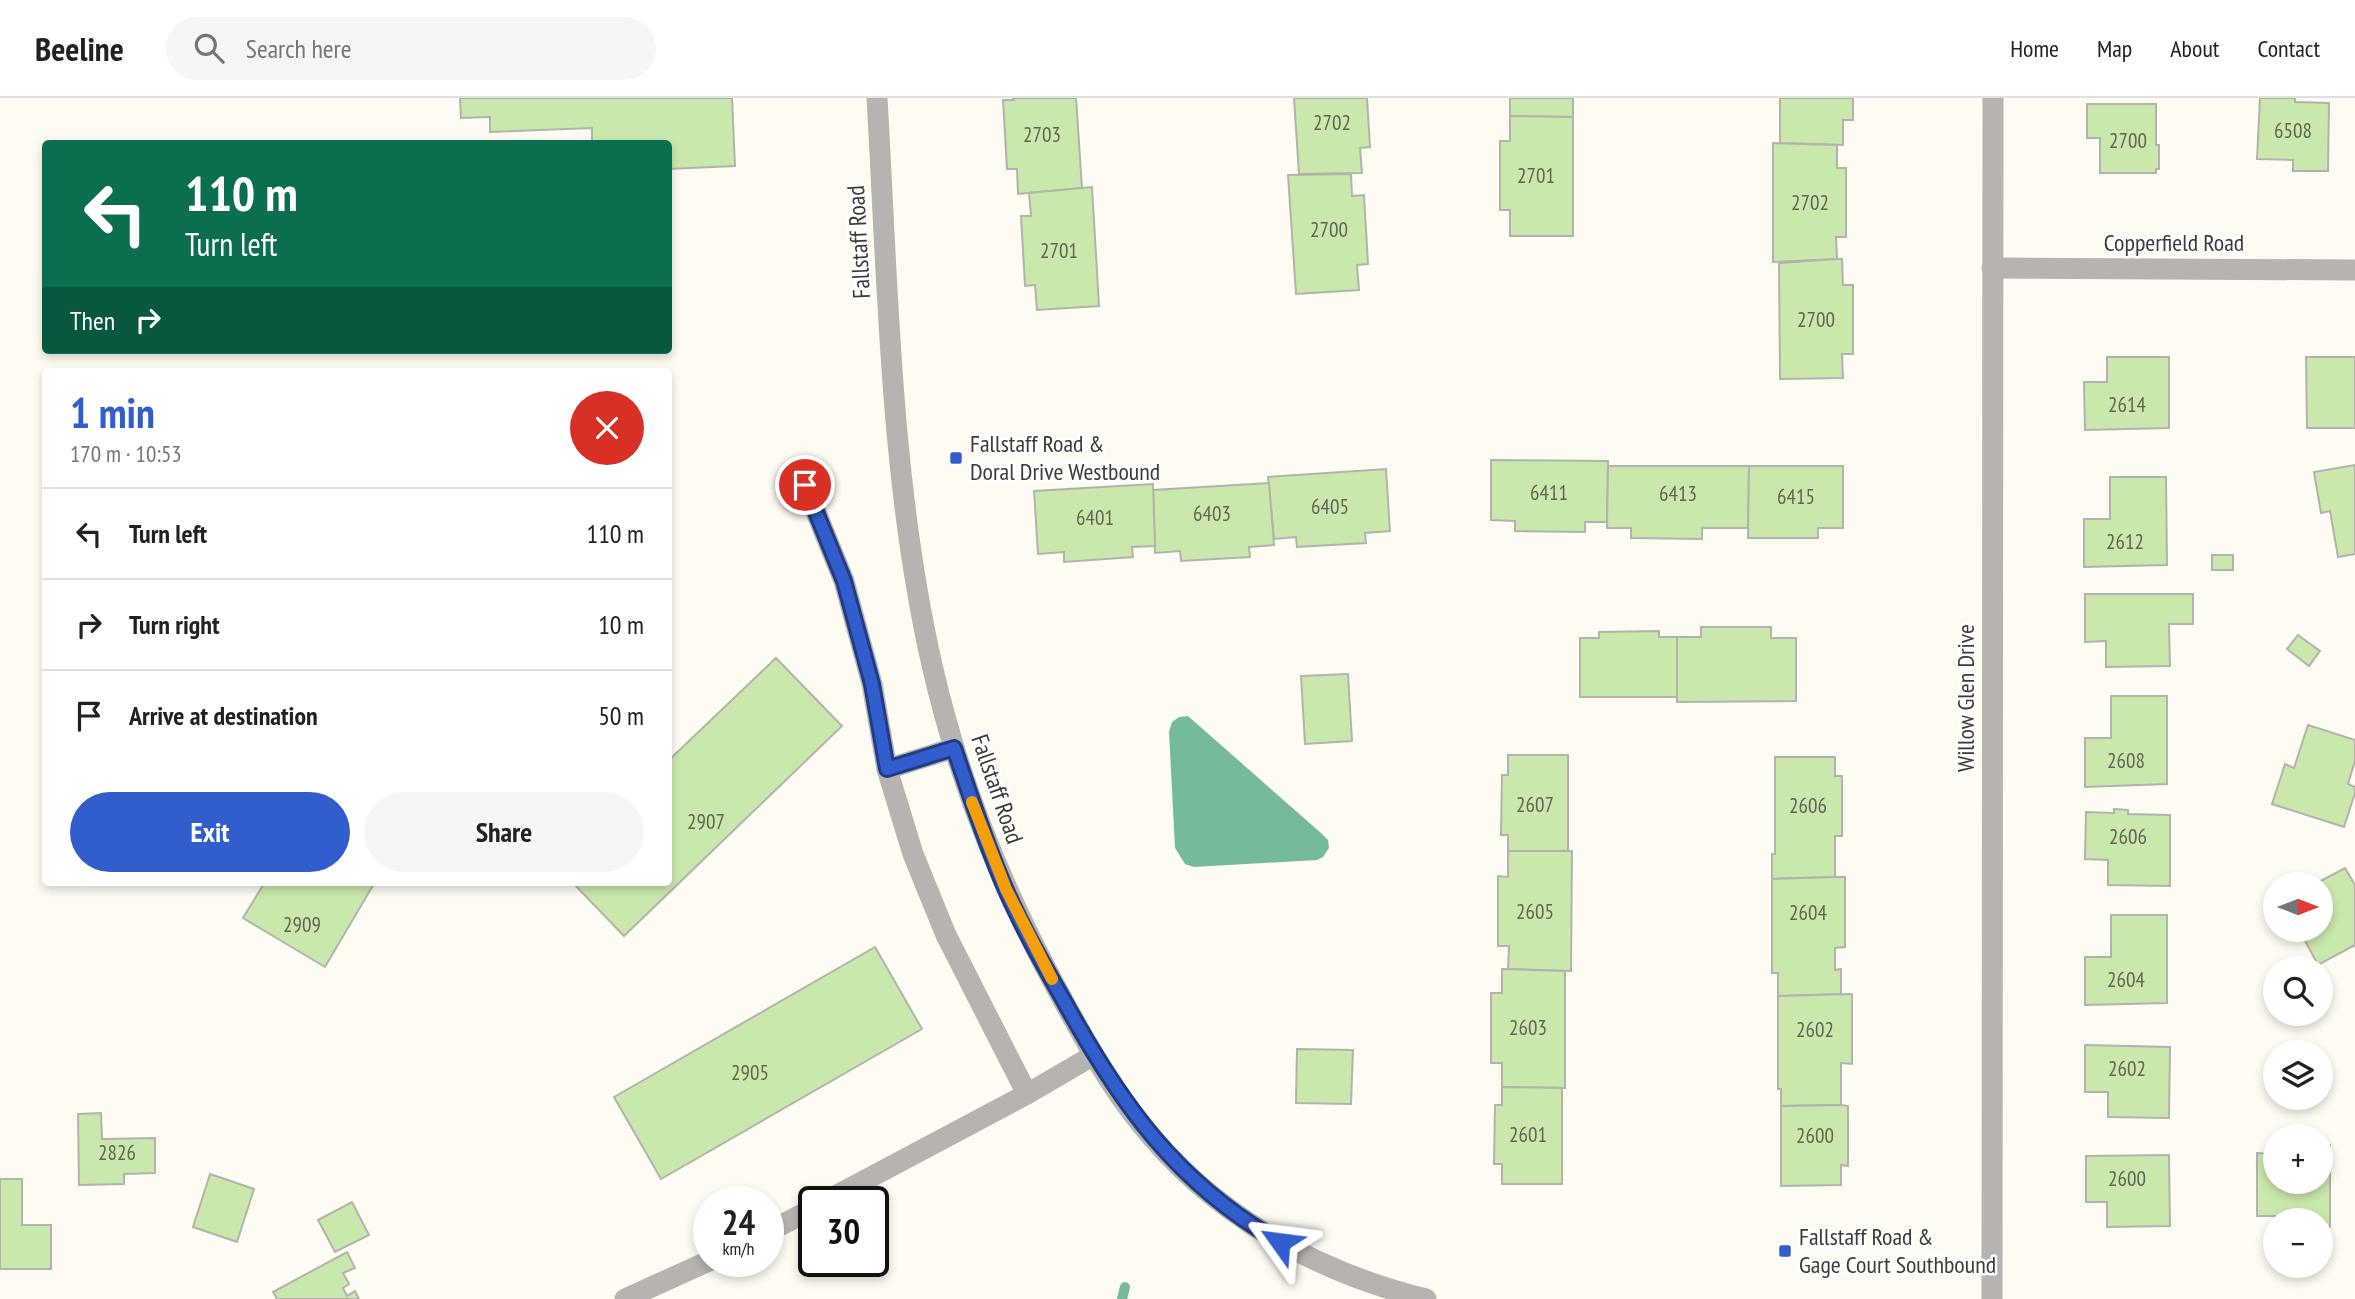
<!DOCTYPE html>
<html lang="en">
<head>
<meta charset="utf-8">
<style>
	body { margin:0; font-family:"PT Sans Narrow",sans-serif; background:#f6f6f6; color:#202124; height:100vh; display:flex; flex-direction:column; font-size:26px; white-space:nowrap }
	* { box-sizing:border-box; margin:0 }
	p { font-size:23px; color:#757577 }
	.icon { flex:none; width:38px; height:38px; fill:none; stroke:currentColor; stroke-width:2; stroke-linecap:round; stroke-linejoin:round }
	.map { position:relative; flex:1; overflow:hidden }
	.side { position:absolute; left:42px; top:270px; width:630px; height:518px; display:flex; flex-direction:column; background:#fff; border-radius:7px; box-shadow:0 4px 10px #0003 }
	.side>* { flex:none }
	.banner { position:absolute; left:42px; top:42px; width:630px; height:214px; border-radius:7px; box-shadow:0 4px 10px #0003; background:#0b6e4f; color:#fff; overflow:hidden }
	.needle { width:46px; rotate:90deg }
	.buttons { position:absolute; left:2263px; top:774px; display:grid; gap:14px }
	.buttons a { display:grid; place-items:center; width:70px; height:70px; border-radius:50%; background:#fff; box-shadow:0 4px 10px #0003; font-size:35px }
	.speed { position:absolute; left:693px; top:1088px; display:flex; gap:14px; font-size:35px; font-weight:700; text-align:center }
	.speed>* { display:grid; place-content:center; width:91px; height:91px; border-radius:50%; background:#fff; box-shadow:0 4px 10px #0003; line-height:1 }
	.speed small { font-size:18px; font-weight:400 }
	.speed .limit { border:4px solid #111; border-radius:10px; background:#fff; color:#111 }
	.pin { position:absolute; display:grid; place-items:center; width:60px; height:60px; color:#fff; margin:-30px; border:4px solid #fff; border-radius:50%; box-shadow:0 2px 7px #0007 }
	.me { position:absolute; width:77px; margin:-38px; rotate:301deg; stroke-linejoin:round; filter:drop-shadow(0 0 5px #0008) }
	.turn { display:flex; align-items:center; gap:24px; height:147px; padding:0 28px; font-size:32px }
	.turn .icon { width:91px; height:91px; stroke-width:2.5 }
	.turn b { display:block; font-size:49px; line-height:60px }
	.then { display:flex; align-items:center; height:66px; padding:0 28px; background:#0003; gap:14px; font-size:26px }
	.round { display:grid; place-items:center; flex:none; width:74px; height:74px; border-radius:37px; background:#f6f6f6 }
	.head { display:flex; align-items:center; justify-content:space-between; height:119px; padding:0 28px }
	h1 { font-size:42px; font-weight:600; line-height:52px; color:#325dcd }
	.primary-button { display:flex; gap:14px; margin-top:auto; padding:14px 28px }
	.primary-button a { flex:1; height:80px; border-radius:42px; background:#325dcd; color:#fff; font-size:28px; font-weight:600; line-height:80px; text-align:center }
	.primary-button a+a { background:#f6f6f6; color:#202124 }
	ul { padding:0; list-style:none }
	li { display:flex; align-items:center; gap:21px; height:91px; padding:0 28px; border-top:2px solid #e0e0e0 }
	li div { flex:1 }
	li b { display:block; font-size:26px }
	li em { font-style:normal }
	header { display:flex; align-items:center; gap:42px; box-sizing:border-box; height:98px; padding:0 35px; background:#fff; border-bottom:2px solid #e0e0e0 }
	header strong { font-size:33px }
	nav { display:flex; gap:38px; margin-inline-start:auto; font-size:24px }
	.search { width:490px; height:63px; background:#f6f6f6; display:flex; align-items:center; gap:18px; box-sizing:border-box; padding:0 24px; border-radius:38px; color:#757577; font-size:26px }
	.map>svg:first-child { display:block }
	.water { fill:#75bb9a }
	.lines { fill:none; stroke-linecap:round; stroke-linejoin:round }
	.stream { stroke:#75bb9a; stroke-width:10 }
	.building { fill:#cae8ab; stroke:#b0b4ac; stroke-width:2 }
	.minor { stroke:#b7b3b0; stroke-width:21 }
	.route-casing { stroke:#203c85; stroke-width:18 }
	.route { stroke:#325dcd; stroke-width:12 }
	.slow { stroke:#f59e0b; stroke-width:12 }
	.poi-dot { fill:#325dcd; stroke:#fff; stroke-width:2.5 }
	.labels { text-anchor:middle; stroke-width:5; stroke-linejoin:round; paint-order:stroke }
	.number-label { font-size:21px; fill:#5f6653 }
	.street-label { font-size:24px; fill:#3b3a36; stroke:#fff }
	.poi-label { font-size:24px; fill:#3b3a36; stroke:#fff; text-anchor:start }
</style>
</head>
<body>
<header>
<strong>Beeline</strong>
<div class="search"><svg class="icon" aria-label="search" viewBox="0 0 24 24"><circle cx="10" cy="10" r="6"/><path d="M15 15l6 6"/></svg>Search here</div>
<nav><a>Home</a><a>Map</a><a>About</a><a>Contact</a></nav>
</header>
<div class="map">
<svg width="2355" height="1201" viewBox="0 0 2355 1201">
	<rect width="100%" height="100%" fill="#fefcf2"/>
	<path class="water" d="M1188 618 1321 735 1328 742 1329 750 1323 759 1317 762 1194 769 1185 766 1175 750 1169 634 1172 624 1179 619Z"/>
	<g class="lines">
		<path class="stream" d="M1122 1201 1125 1189"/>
	</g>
	<g class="building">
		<path d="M460 0H732L735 68 668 71V46H592V30L490 34V19L461 20Z"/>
		<path d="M1013 0H1076L1082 90 1018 96 1017 71H1007L1003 2H1014Z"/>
		<path d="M1294 0H1367L1370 49 1360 50 1362 75 1299 76Z"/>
		<path d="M1510 0H1573V19L1510 18Z"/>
		<path d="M1780 0H1853V22H1843V47L1780 45Z"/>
		<path d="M2260 0H2295V4L2329 5 2328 73H2293V62L2257 61Z"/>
		<path d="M2087 6H2156V47H2159V71H2156V75H2100V40H2087Z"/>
		<path d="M1510 18 1573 19V138H1510V112H1500V43H1510Z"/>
		<path d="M1773 45 1837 47V70H1846V139H1836L1837 161 1773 164Z"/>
		<path d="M1351 76 1352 98 1364 97 1368 166 1357 167 1359 192 1296 196 1288 77Z"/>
		<path d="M1092 89 1099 208 1037 212 1035 187 1025 188 1021 118H1031L1029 95Z"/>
		<path d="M1837 161H1842L1843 187H1853V256H1842L1843 280 1780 281 1779 165Z"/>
		<path d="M2107 259H2169V330L2085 332 2084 284H2107Z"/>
		<path d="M2306 259H2355V330H2307Z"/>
		<path d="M1491 362 1608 363 1607 424H1585V434L1515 433V423L1491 422Z"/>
		<path d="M2355 367V456L2338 459 2330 413 2321 415 2314 374Z"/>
		<path d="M1608 368H1749L1748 430H1702V441L1631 440V430H1607Z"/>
		<path d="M1749 368H1843V430H1818V440H1748Z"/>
		<path d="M1386 371 1390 433 1365 435 1366 445 1297 449 1296 439 1274 441 1268 379Z"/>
		<path d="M2110 379H2166L2167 467 2084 469V421H2110Z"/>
		<path d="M1269 385 1274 447 1249 449 1250 459 1181 463 1180 453 1155 455 1153 392Z"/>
		<path d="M1153 386 1155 448 1132 449 1133 459 1064 464V454L1038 456 1034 393Z"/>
		<rect x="2212" y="457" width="21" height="15"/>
		<path d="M2085 496H2193V526H2169L2170 568 2106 569V543L2085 544Z"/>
		<path d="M1701 529H1771V540H1796V603L1677 604V539H1701Z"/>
		<path d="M1659 533V539H1677V599H1580V540H1599V534Z"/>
		<path d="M2298 537 2320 553 2309 568 2287 551Z"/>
		<path d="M776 560 842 628 624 838 572 784H668V663Z"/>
		<path d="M1348 576 1352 643 1305 646 1301 578Z"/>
		<path d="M2111 598H2167V686L2085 689V640H2111Z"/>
		<path d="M2308 627 2355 642V663L2348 686 2355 689V695L2344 729 2272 706 2285 666 2294 670Z"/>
		<path d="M1508 657H1568V753H1508V737H1501L1502 677H1508Z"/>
		<path d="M1775 659H1835V678H1842V738H1835V779L1772 781V756H1775Z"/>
		<path d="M2114 711 2128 712V716L2170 717V788L2108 787V762L2085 761 2086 714 2114 715Z"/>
		<path d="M1508 753H1572L1571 873 1508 871 1509 848H1498V778L1508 779Z"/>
		<path d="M2345 770 2355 787V847L2318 867 2303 839 2311 835 2309 831H2320V786H2315Z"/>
		<path d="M1835 779H1845V849L1835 850V872L1841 871V896L1778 898V875H1772V781Z"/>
		<path d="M265 784H375L325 869 243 820Z"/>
		<path d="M2111 817H2167V905L2085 907V859H2111Z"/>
		<path d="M875 849 922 931 661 1081 614 999Z"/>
		<path d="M1502 871 1565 873V990L1502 989V965H1491V895H1502Z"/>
		<path d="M1852 896V966L1841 965V1007L1781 1008V991H1778V898Z"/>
		<path d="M2085 947 2170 949 2169 1020 2108 1019V994H2085Z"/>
		<path d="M1297 951 1353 952 1351 1006 1296 1005Z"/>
		<path d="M1502 989 1562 990V1086H1502V1066H1494L1495 1007H1502Z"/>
		<path d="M1841 1007 1848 1008V1068L1841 1067V1087L1781 1088V1008Z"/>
		<path d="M101 1015 102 1041 155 1040V1075L124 1076V1086L79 1087 78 1016Z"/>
		<path d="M2320 1047H2330V1129H2320V1122H2275V1118H2257V1055L2275 1056V1083H2320Z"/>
		<path d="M2169 1057 2170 1128 2107 1129V1104H2086V1058Z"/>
		<path d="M210 1076 254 1091 237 1144 193 1129Z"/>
		<path d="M0 1081H22V1127H51V1171H0Z"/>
		<path d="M352 1104 369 1137 335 1154 318 1122Z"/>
		<path d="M347 1154 355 1170 343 1175 349 1186 343 1190 347 1198 355 1193 359 1201H277L273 1194Z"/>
	</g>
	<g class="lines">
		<g class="minor">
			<path d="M877 0C888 189 890 382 932 567 959 686 1005 798 1064 904 1087 946 1110 988 1140 1025 1212 1116 1315 1174 1426 1201"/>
			<path d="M1992 170 2355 172"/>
			<path d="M805 387 844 483 872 586 887 671 913 756 946 837 1027 996"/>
			<path d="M887 671 954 650"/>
			<path d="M824 1104 1027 996 1094 957"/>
			<path d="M768 1134 814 1110"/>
			<path d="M625 1201 709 1163"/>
			<path d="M1992 1201 1993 0"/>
		</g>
	</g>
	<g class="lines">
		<defs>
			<path id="route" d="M805 387 844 483 872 586 887 671 954 650C970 697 985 744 1005 790 1022 829 1043 866 1064 903 1120 1005 1177 1086 1280 1144"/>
		</defs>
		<use href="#route" class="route-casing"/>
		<use href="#route" class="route"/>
		<path class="slow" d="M972 704 1006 791 1052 881"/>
	</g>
	<g class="poi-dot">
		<rect x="949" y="353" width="14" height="14" rx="3.5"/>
		<rect x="1778" y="1146" width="14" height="14" rx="3.5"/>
	</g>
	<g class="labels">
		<g class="number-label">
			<text x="1332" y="32">2702</text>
			<text x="2293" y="40">6508</text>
			<text x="1042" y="44">2703</text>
			<text x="2128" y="50">2700</text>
			<text x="1536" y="85">2701</text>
			<text x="1810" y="112">2702</text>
			<text x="1329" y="139">2700</text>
			<text x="1059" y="160">2701</text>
			<text x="1816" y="229">2700</text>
			<text x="2127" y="314">2614</text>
			<text x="1549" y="402">6411</text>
			<text x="1678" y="403">6413</text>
			<text x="1796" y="406">6415</text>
			<text x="1330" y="416">6405</text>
			<text x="1212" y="423">6403</text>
			<text x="1095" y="427">6401</text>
			<text x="2125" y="451">2612</text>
			<text x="2126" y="670">2608</text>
			<text x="1535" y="714">2607</text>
			<text x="1808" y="715">2606</text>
			<text x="706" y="731">2907</text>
			<text x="2128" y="746">2606</text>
			<text x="1535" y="821">2605</text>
			<text x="1808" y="822">2604</text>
			<text x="302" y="834">2909</text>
			<text x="2126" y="889">2604</text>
			<text x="1528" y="937">2603</text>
			<text x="1815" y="939">2602</text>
			<text x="2127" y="978">2602</text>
			<text x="750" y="982">2905</text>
			<text x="1528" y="1044">2601</text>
			<text x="1815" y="1045">2600</text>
			<text x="117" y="1062">2826</text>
			<text x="2127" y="1088">2600</text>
		</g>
		<g class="street-label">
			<text transform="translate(859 144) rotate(-93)" y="8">Fallstaff Road</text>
			<text x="2174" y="153">Copperfield Road</text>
			<text transform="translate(1966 600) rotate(-90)" y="8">Willow Glen Drive</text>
			<text transform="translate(997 691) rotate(71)" y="8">Fallstaff Road</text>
		</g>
		<g class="poi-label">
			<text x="970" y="354">Fallstaff Road &amp;<tspan x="970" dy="28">Doral Drive Westbound</tspan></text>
			<text x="1799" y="1147">Fallstaff Road &amp;<tspan x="1799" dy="28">Gage Court Southbound</tspan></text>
		</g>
	</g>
</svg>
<div class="buttons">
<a><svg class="needle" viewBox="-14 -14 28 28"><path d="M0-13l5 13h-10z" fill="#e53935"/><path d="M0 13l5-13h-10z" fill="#757577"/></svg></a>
<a><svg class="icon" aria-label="search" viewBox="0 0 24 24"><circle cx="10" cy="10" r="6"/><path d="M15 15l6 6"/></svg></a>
<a><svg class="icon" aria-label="layers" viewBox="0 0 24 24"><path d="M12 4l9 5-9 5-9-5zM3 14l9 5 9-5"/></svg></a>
<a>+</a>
<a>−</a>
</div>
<div class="speed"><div>24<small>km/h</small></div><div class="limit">30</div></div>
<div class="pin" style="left:805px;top:387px;background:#d93025"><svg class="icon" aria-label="arrive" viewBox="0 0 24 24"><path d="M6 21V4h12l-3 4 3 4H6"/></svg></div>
<svg class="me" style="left:1280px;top:1144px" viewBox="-20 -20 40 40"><path d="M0-17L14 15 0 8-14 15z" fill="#325dcd" stroke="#fff" stroke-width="4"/></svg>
<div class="banner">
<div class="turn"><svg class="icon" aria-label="left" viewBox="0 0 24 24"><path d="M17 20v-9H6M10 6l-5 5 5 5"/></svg><div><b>110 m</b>Turn left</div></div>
<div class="then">Then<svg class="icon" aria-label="right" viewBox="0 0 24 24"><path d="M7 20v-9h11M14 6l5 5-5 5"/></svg></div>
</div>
<section class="side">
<div class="head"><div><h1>1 min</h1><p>170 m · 10:53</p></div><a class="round" style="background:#d93025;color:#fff"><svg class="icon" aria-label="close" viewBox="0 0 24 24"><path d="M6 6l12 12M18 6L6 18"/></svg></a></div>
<ul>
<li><svg class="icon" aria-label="left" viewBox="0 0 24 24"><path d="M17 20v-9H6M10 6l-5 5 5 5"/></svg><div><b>Turn left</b></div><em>110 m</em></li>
<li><svg class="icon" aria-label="right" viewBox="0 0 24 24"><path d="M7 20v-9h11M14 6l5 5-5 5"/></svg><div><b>Turn right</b></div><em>10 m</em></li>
<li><svg class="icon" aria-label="arrive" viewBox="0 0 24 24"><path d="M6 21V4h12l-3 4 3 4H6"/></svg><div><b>Arrive at destination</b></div><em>50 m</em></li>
</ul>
<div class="primary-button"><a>Exit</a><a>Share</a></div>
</section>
</div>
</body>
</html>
